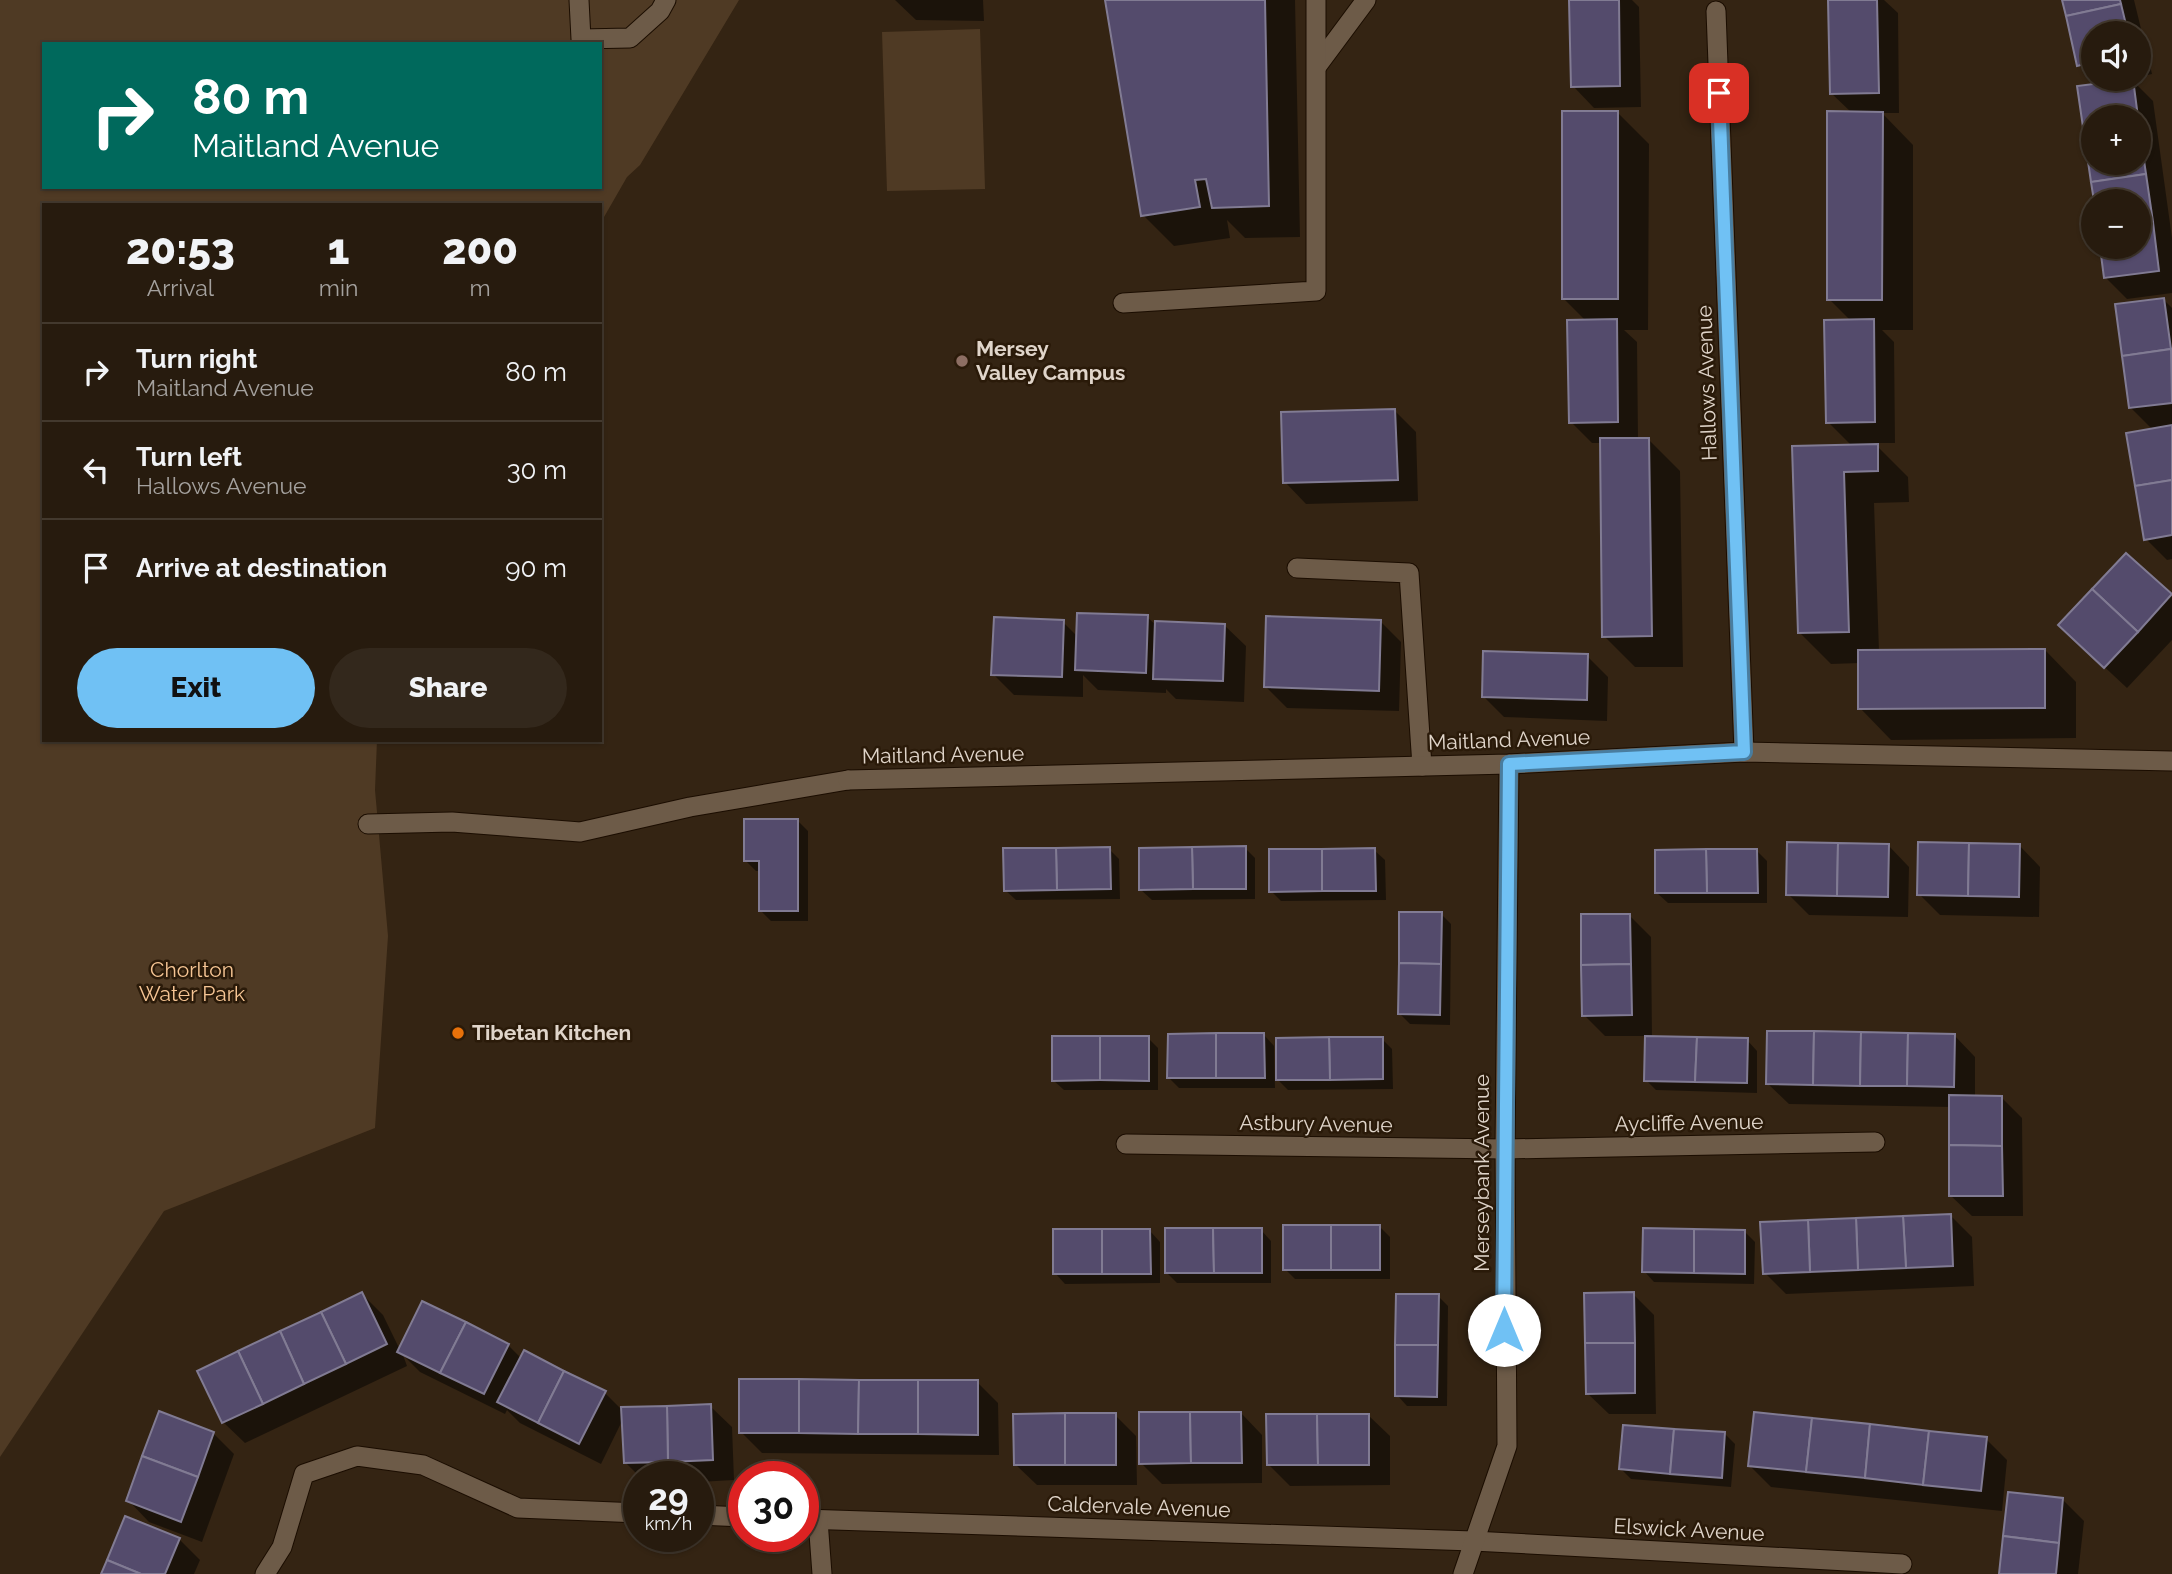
<!DOCTYPE html>
<html lang="en">
<head>
<meta charset="utf-8">
<style>
	body { margin:0; font-family:Raleway,sans-serif; background:#33281c; color:#f1f3f6; height:100vh; display:flex; flex-direction:column; font-size:26px; white-space:nowrap }
	* { box-sizing:border-box; margin:0 }
	p { font-size:23px; color:#a4a19e }
	.icon { flex:none; width:38px; height:38px; fill:none; stroke:currentColor; stroke-width:2; stroke-linecap:round; stroke-linejoin:round }
	.map { position:relative; flex:1; overflow:hidden }
	.sheet { position:absolute; left:42px; top:203px; width:560px; height:539px; display:flex; flex-direction:column; background:#271b0e; border-radius:0px; box-shadow:0 2px 5px #0004,0 0 0 2px #43392e }
	.sheet>* { flex:none }
	.top-card { position:absolute; left:42px; top:42px; width:560px; height:147px; border-radius:0px; box-shadow:0 2px 5px #0004,0 0 0 2px #43392e; background:#00695c; color:#fff; overflow:hidden }
	.tools { position:absolute; left:2081px; top:21px; display:grid; gap:14px }
	.tools a { display:grid; place-items:center; width:70px; height:70px; border-radius:50%; background:#271b0e; box-shadow:0 2px 5px #0004,0 0 0 2px #43392e; font-size:35px }
	.speed { position:absolute; left:623px; top:1461px; display:flex; gap:14px; font-size:35px; font-weight:700; text-align:center }
	.speed>* { display:grid; place-content:center; width:91px; height:91px; border-radius:50%; background:#271b0e; box-shadow:0 2px 5px #0004,0 0 0 2px #43392e; line-height:1 }
	.speed small { font-size:18px; font-weight:400 }
	.speed .limit { border:10px solid #d22; background:#fff; color:#111 }
	.pin { position:absolute; display:grid; place-items:center; width:60px; height:60px; color:#fff; margin:-30px; border-radius:14px; box-shadow:0 4px 10px #0006 }
	.me { position:absolute; width:77px; margin:-38px; rotate:0deg; stroke-linejoin:round; filter:drop-shadow(0 0 5px #0008) }
	.turn { display:flex; align-items:center; gap:24px; height:147px; padding:0 35px; font-size:32px }
	.turn .icon { width:91px; height:91px; stroke-width:2.5 }
	.turn b { display:block; font-size:49px; line-height:60px }
	.eta { display:flex; justify-content:space-evenly; align-items:center; height:119px; text-align:center }
	.eta b { font-size:42px; font-weight:800; line-height:49px }
	.button { display:flex; gap:14px; margin-top:auto; padding:14px 35px }
	.button a { flex:1; height:80px; border-radius:42px; background:#70c1f4; color:#111; font-size:28px; font-weight:800; line-height:80px; text-align:center }
	.button a+a { background:#33281c; color:#f1f3f6 }
	ul { padding:0; list-style:none }
	li { display:flex; align-items:center; gap:21px; height:98px; padding:0 35px; border-top:2px solid #43392e }
	li div { flex:1 }
	li b { display:block; font-size:26px }
	li em { font-style:normal }
	.map>svg:first-child { display:block }
	.green { fill:#4f3a24; fill-rule:evenodd }
	.shadow { fill:#0007; fill-rule:evenodd }
	.building { fill:#544b6c; stroke:#817b93; stroke-width:2 }
	.lines { fill:none; stroke-linecap:round; stroke-linejoin:round }
	.service-casing { stroke:#1b0d00; stroke-width:21 }
	.minor-casing { stroke:#1b0d00; stroke-width:21 }
	.service { stroke:#6d5b48; stroke-width:19 }
	.minor { stroke:#6d5b48; stroke-width:19 }
	.route-casing { stroke:#497d9f; stroke-width:18 }
	.route { stroke:#70c1f4; stroke-width:12 }
	.education-dot { fill:#8d6e63; stroke:#2a1a09; stroke-width:2.5 }
	.food-dot { fill:#e8710a; stroke:#2a1a09; stroke-width:2.5 }
	.labels { text-anchor:middle; stroke-width:5; stroke-linejoin:round; paint-order:stroke }
	.poi-label { font-size:21px; font-weight:bold; fill:#e0d5ca; stroke:#2a1a09; text-anchor:start }
	.street-label { font-size:21px; fill:#e0d5ca; stroke:#2a1a09 }
	.park-label { font-size:21px; fill:#f6c594; stroke:#2a1a09 }
</style>
</head>
<body>
<div class="map">
<svg width="2172" height="1574" viewBox="0 0 2172 1574">
	<rect width="100%" height="100%" fill="#342413"/>
	<g class="green">
		<path d="M0 0H739L640 165 627 177 600 224V205H44V740H377L375 790 388 936 375 1128 164 1211 0 1457ZM44 44H600V187H44Z"/>
		<path d="M980 29 985 189 887 191 882 32Z"/>
	</g>
	<g class="shadow">
		<path d="M895 0H983L984 21 916 20Z"/>
		<path d="M1107 0H1295L1300 237 1245 238 1227 220 1230 238 1174 246 1143 215Z"/>
		<path d="M1571 0H1632L1639 7 1641 107 1594 108 1573 86Z"/>
		<path d="M1830 0H1884L1898 13 1899 113H1882L1913 145V330H1882L1894 342 1895 443H1874L1908 477 1909 502 1874 503 1879 651 2045 650 2076 682V738L1891 740 1860 708V663L1831 664 1800 633 1794 448 1852 446 1828 422 1851 321 1829 299 1852 113 1831 93Z"/>
		<path d="M2064 0H2134L2152 74 2138 77V33H2093V79H2131L2153 101 2172 238V293L2127 299 2106 278 2102 247H2138V201H2095L2079 87 2098 84 2079 65ZM2093 117H2138V163H2093Z"/>
		<path d="M1618 113 1649 144 1648 330H1624L1637 342 1638 439H1648L1680 471 1683 667H1635L1604 636 1601 443H1592L1571 422 1587 322 1564 299Z"/>
		<path d="M2164 300 2172 308V559L2167 560 2146 539 2153 430 2130 407Z"/>
		<path d="M1395 411 1416 432 1418 501 1306 504 1285 482Z"/>
		<path d="M2126 555 2172 597V640L2127 688 2082 646Z"/>
		<path d="M1147 617 1157 626 1224 625 1246 646 1244 702 1176 699 1166 689V693L1098 690 1083 675V697L1014 695 993 674 1063 622 1078 637Z"/>
		<path d="M1380 621 1401 642 1399 711 1287 708 1266 687Z"/>
		<path d="M1587 656 1608 677 1607 721 1504 717 1483 696Z"/>
		<path d="M798 821 808 831V921H771L760 910V871H756L746 861Z"/>
		<path d="M1888 845 1909 867 1908 917 1809 915 1788 894Z"/>
		<path d="M2019 845 2040 867 2039 917 1940 915 1919 894Z"/>
		<path d="M1245 848 1255 858V899L1152 900 1141 890Z"/>
		<path d="M1109 849 1119 859 1120 899 1016 900 1005 890Z"/>
		<path d="M1374 850 1385 860 1386 900 1281 901 1271 891Z"/>
		<path d="M1757 851 1767 861V903H1668L1657 893Z"/>
		<path d="M1441 914 1451 924 1450 1025 1410 1024 1400 1014Z"/>
		<path d="M1630 916 1651 937 1652 1038 1747 1040 1757 1051V1093L1656 1090 1646 1080 1647 1036H1605L1584 1015Z"/>
		<path d="M1264 1035 1274 1046 1275 1088H1179L1169 1078Z"/>
		<path d="M1954 1035 1975 1057V1097H2001L2022 1118 2023 1216H1972L1950 1195 1951 1107 1789 1104 1767 1083Z"/>
		<path d="M1148 1038 1158 1048V1090H1064L1053 1080Z"/>
		<path d="M1382 1039 1392 1049 1393 1089 1288 1090 1278 1080Z"/>
		<path d="M1951 1216 1972 1237 1974 1286 1786 1294 1765 1273Z"/>
		<path d="M1379 1226 1390 1237V1279H1295L1285 1269Z"/>
		<path d="M1261 1230 1271 1241V1283H1177L1166 1272Z"/>
		<path d="M1150 1231 1160 1242V1283L1065 1284 1055 1273Z"/>
		<path d="M1745 1232 1755 1242 1754 1284 1654 1282 1644 1271Z"/>
		<path d="M362 1294 383 1315 400 1350 508 1345 521 1358 605 1393 621 1409 710 1406 732 1427 734 1480 698 1482V1477H640L625 1462 623 1419 601 1464 520 1423 507 1410 505 1414 420 1372 403 1355 407 1366 245 1443 223 1422Z"/>
		<path d="M1633 1294 1654 1315 1656 1414H1609L1587 1393Z"/>
		<path d="M1438 1296 1448 1306 1447 1406H1407L1397 1395Z"/>
		<path d="M977 1382 998 1403 999 1455 762 1453 741 1432Z"/>
		<path d="M1241 1413 1262 1435V1483L1162 1484 1141 1463Z"/>
		<path d="M1115 1415 1136 1436 1137 1485H1037L1015 1464Z"/>
		<path d="M1368 1415 1390 1436V1485L1290 1486 1269 1465Z"/>
		<path d="M213 1433 234 1454 202 1542 149 1522 128 1500Z"/>
		<path d="M1725 1434 1735 1444 1731 1487 1631 1479 1621 1469Z"/>
		<path d="M1986 1439 2007 1460 2002 1511 1771 1487 1750 1466Z"/>
		<path d="M2063 1500 2084 1521 2078 1574H2001Z"/>
		<path d="M179 1539 200 1560 194 1574H103Z"/>
	</g>
	<g class="building">
		<path d="M1105 0H1265L1269 206 1212 208 1206 179 1195 180 1200 207 1141 216Z"/>
		<path d="M1569 0H1619L1620 86 1571 87Z"/>
		<path d="M1828 0H1877L1879 93 1830 94Z"/>
		<path d="M2062 0H2120L2121 4 2066 16Z"/>
		<path d="M2121 4 2128 33H2093V62L2077 66 2066 16Z"/>
		<path d="M2133 79 2138 117H2093V132L2084 134 2077 86Z"/>
		<rect x="1562" y="111" width="56" height="188"/>
		<path d="M1827 111 1883 112 1882 300H1827Z"/>
		<path d="M2139 126 2146 174 2091 182 2084 134 2093 132V163H2138Z"/>
		<path d="M2146 174 2153 222 2138 224V201H2094L2091 182Z"/>
		<path d="M2153 222 2159 271 2104 278 2100 247H2138V224Z"/>
		<path d="M2164 298 2171 349 2122 356 2115 304Z"/>
		<path d="M1617 319 1618 422 1569 423 1567 320Z"/>
		<path d="M1874 319 1875 422 1826 423 1824 320Z"/>
		<path d="M2171 349 2172 403 2129 408 2122 356Z"/>
		<path d="M1395 409 1398 480 1283 483 1281 412Z"/>
		<path d="M2172 425V480L2135 486 2126 433Z"/>
		<path d="M1600 438H1649L1652 636 1602 637Z"/>
		<path d="M1878 444V471L1844 472 1849 632 1798 633 1792 446Z"/>
		<path d="M2172 480V535L2144 540 2135 486Z"/>
		<path d="M2126 553 2172 594 2138 632 2092 589Z"/>
		<path d="M2092 589 2138 632 2104 668 2058 625Z"/>
		<path d="M1077 613 1148 615 1146 673 1075 670Z"/>
		<path d="M1266 616 1381 620 1379 691 1264 687Z"/>
		<path d="M994 617 1064 620 1062 677 991 675Z"/>
		<path d="M1155 621 1225 624 1223 681 1153 679Z"/>
		<path d="M2045 649V708L1858 709V650Z"/>
		<path d="M1483 651 1588 654 1587 700 1482 697Z"/>
		<path d="M744 819H798V911H759V861H744Z"/>
		<path d="M1787 842 1838 843 1837 896 1786 895Z"/>
		<path d="M1918 842 1969 843 1968 896 1917 895Z"/>
		<path d="M1838 843 1889 844 1888 897 1837 896Z"/>
		<path d="M1969 843 2020 844 2019 897 1968 896Z"/>
		<path d="M1246 846V889H1193L1192 847Z"/>
		<path d="M1110 847 1111 889 1057 890 1056 848Z"/>
		<path d="M1192 847 1193 889 1139 890V848Z"/>
		<path d="M1003 848H1056L1057 890 1004 891Z"/>
		<path d="M1375 848 1376 891H1322V849Z"/>
		<path d="M1269 849H1322V891L1269 892Z"/>
		<path d="M1706 849H1757L1758 893H1707Z"/>
		<path d="M1706 849 1707 893H1655V850Z"/>
		<path d="M1399 912H1442L1441 964 1399 963Z"/>
		<path d="M1581 914H1630L1631 964 1581 965Z"/>
		<path d="M1399 963 1441 964 1440 1015 1398 1014Z"/>
		<path d="M1631 964 1632 1015 1582 1016 1581 965Z"/>
		<path d="M1767 1031H1814L1813 1085 1766 1084Z"/>
		<path d="M1814 1031 1861 1032 1860 1086 1813 1085Z"/>
		<path d="M1861 1032 1908 1033 1907 1086H1860Z"/>
		<path d="M1216 1033H1264L1265 1078H1216Z"/>
		<path d="M1216 1033V1078H1167L1168 1034Z"/>
		<path d="M1908 1033 1955 1034 1954 1087 1907 1086Z"/>
		<path d="M1052 1036H1100V1080L1052 1081Z"/>
		<path d="M1100 1036H1149V1081L1100 1080Z"/>
		<path d="M1645 1036 1697 1037 1695 1082 1644 1081Z"/>
		<path d="M1329 1037H1383V1079L1330 1080Z"/>
		<path d="M1329 1037 1330 1080H1276V1038Z"/>
		<path d="M1697 1037 1748 1038 1747 1083 1695 1082Z"/>
		<path d="M1949 1095 2002 1096V1146L1949 1145Z"/>
		<path d="M1949 1145 2002 1146 2003 1196H1949Z"/>
		<path d="M1951 1214 1953 1266 1906 1268 1903 1216Z"/>
		<path d="M1903 1216 1906 1268 1858 1270 1856 1218Z"/>
		<path d="M1856 1218 1858 1270 1810 1272 1808 1220Z"/>
		<path d="M1808 1220 1810 1272 1763 1274 1760 1222Z"/>
		<rect x="1283" y="1225" width="48" height="45"/>
		<rect x="1331" y="1225" width="49" height="45"/>
		<path d="M1165 1228H1213L1214 1273H1165Z"/>
		<path d="M1213 1228H1262V1273H1214Z"/>
		<path d="M1643 1228 1694 1229V1273L1642 1272Z"/>
		<rect x="1053" y="1229" width="49" height="45"/>
		<path d="M1102 1229H1150L1151 1274H1102Z"/>
		<path d="M1694 1229 1745 1230V1274L1694 1273Z"/>
		<path d="M362 1292 387 1344 346 1364 321 1312Z"/>
		<path d="M1634 1292 1635 1343H1585L1584 1293Z"/>
		<path d="M1396 1294H1439L1438 1345H1395Z"/>
		<path d="M422 1301 466 1322 440 1373 397 1352Z"/>
		<path d="M321 1312 346 1364 304 1384 280 1331Z"/>
		<path d="M466 1322 509 1344 484 1394 440 1373Z"/>
		<path d="M280 1331 304 1384 263 1404 238 1351Z"/>
		<path d="M1585 1343H1635V1393L1586 1394Z"/>
		<path d="M1395 1345H1438L1437 1397 1395 1396Z"/>
		<path d="M524 1350 564 1371 538 1423 497 1402Z"/>
		<path d="M238 1351 263 1404 222 1423 197 1371Z"/>
		<path d="M564 1371 606 1391 579 1444 538 1423Z"/>
		<rect x="739" y="1379" width="60" height="54"/>
		<path d="M799 1379 859 1380 858 1434 799 1433Z"/>
		<path d="M859 1380H918V1434H858Z"/>
		<path d="M918 1380H978V1435L918 1434Z"/>
		<path d="M711 1404 713 1460 668 1462 667 1406Z"/>
		<path d="M667 1406 668 1462 624 1463 621 1407Z"/>
		<path d="M159 1411 214 1432 198 1477 142 1456Z"/>
		<path d="M1139 1412H1190L1191 1463 1139 1464Z"/>
		<path d="M1190 1412H1241L1242 1463H1191Z"/>
		<path d="M1754 1412 1812 1418 1806 1472 1748 1466Z"/>
		<rect x="1065" y="1413" width="51" height="52"/>
		<path d="M1065 1413V1465H1014L1013 1414Z"/>
		<path d="M1266 1414H1317L1318 1465H1267Z"/>
		<path d="M1317 1414H1369V1465H1318Z"/>
		<path d="M1812 1418 1870 1424 1865 1478 1806 1472Z"/>
		<path d="M1870 1424 1929 1431 1923 1485 1865 1478Z"/>
		<path d="M1623 1425 1674 1429 1670 1474 1619 1469Z"/>
		<path d="M1674 1429 1725 1432 1722 1478 1670 1474Z"/>
		<path d="M1929 1431 1987 1437 1981 1491 1923 1485Z"/>
		<path d="M142 1456 198 1477 181 1522 126 1501Z"/>
		<path d="M2008 1492 2063 1498 2059 1543 2003 1536Z"/>
		<path d="M125 1516 180 1538 165 1574H141L107 1560Z"/>
		<path d="M2003 1536 2059 1543 2056 1574H1999Z"/>
		<path d="M107 1560 141 1574H101Z"/>
	</g>
	<g class="lines">
		<defs>
			<g id="service">
				<path d="M579 0 581 39 630 38 660 11 666 0"/>
				<path d="M1317 66 1366 0"/>
				<path d="M1123 303 1316 291V0"/>
				<path d="M1297 568 1409 573 1422 766"/>
				<path d="M368 824 452 822 580 832 690 807 848 780"/>
			</g>
			<g id="minor">
				<path d="M1716 11 1744 752"/>
				<path d="M848 780 1509 764 1744 752 2172 761"/>
				<path d="M1126 1144 1505 1149 1875 1142"/>
				<path d="M698 1515 744 1517"/>
				<path d="M803 1519 1473 1541 1902 1564"/>
				<path d="M818 1520 822 1574"/>
				<path d="M265 1574 282 1547 304 1474 357 1456 423 1465 518 1508 639 1513"/>
				<path d="M1463 1574 1507 1446 1505 1149 1509 764"/>
			</g>
		</defs>
		<use href="#service" class="service-casing"/>
		<use href="#minor" class="minor-casing"/>
		<use href="#service" class="service"/>
		<use href="#minor" class="minor"/>
	</g>
	<g class="lines">
		<defs>
			<path id="route" d="M1504 1330 1509 764 1744 752 1719 93"/>
		</defs>
		<use href="#route" class="route-casing"/>
		<use href="#route" class="route"/>
	</g>
	<circle class="education-dot" cx="962" cy="361" r="7"/>
	<circle class="food-dot" cx="458" cy="1033" r="7"/>
	<g class="labels">
		<g class="poi-label">
			<text x="976" y="356">Mersey<tspan x="976" dy="24">Valley Campus</tspan></text>
			<text x="472" y="1040">Tibetan Kitchen</text>
		</g>
		<g class="street-label">
			<text transform="translate(1707 383) rotate(-92)" y="7">Hallows Avenue</text>
			<text transform="translate(1509 740) rotate(-2)" y="7">Maitland Avenue</text>
			<text transform="translate(943 755) rotate(-1)" y="7">Maitland Avenue</text>
			<text transform="translate(1689 1123) rotate(-1)" y="7">Aycliffe Avenue</text>
			<text transform="translate(1316 1124) rotate(1)" y="7">Astbury Avenue</text>
			<text transform="translate(1482 1173) rotate(-90)" y="7">Merseybank Avenue</text>
			<text transform="translate(1139 1507) rotate(2)" y="7">Caldervale Avenue</text>
			<text transform="translate(1689 1530) rotate(3)" y="7">Elswick Avenue</text>
		</g>
		<g class="park-label">
			<text x="192" y="977">Chorlton<tspan x="192" dy="24">Water Park</tspan></text>
		</g>
	</g>
</svg>
<div class="tools">
<a><svg class="icon" aria-label="sound" viewBox="0 0 24 24"><path d="M4 9h4l5-4v14l-5-4H4zM17 9q2 3 0 6"/></svg></a>
<a>+</a>
<a>−</a>
</div>
<div class="speed"><div>29<small>km/h</small></div><div class="limit">30</div></div>
<div class="pin" style="left:1719px;top:93px;background:#d93025"><svg class="icon" aria-label="arrive" viewBox="0 0 24 24"><path d="M6 21V4h12l-3 4 3 4H6"/></svg></div>
<svg class="me" style="left:1504px;top:1330px" viewBox="-20 -20 40 40"><circle r="19" fill="#fff"/><path d="M0-13L10 11 0 6-10 11z" fill="#70c1f4"/></svg>
<div class="top-card">
<div class="turn"><svg class="icon" aria-label="right" viewBox="0 0 24 24"><path d="M7 20v-9h11M14 6l5 5-5 5"/></svg><div><b>80 m</b>Maitland Avenue</div></div>
</div>
<section class="sheet">
<div class="eta">
<div><b>20:53</b><p>Arrival</p></div>
<div><b>1</b><p>min</p></div>
<div><b>200</b><p>m</p></div>
</div>
<ul>
<li><svg class="icon" aria-label="right" viewBox="0 0 24 24"><path d="M7 20v-9h11M14 6l5 5-5 5"/></svg><div><b>Turn right</b><p>Maitland Avenue</p></div><em>80 m</em></li>
<li><svg class="icon" aria-label="left" viewBox="0 0 24 24"><path d="M17 20v-9H6M10 6l-5 5 5 5"/></svg><div><b>Turn left</b><p>Hallows Avenue</p></div><em>30 m</em></li>
<li><svg class="icon" aria-label="arrive" viewBox="0 0 24 24"><path d="M6 21V4h12l-3 4 3 4H6"/></svg><div><b>Arrive at destination</b></div><em>90 m</em></li>
</ul>
<div class="button"><a>Exit</a><a>Share</a></div>
</section>
</div>
</body>
</html>
